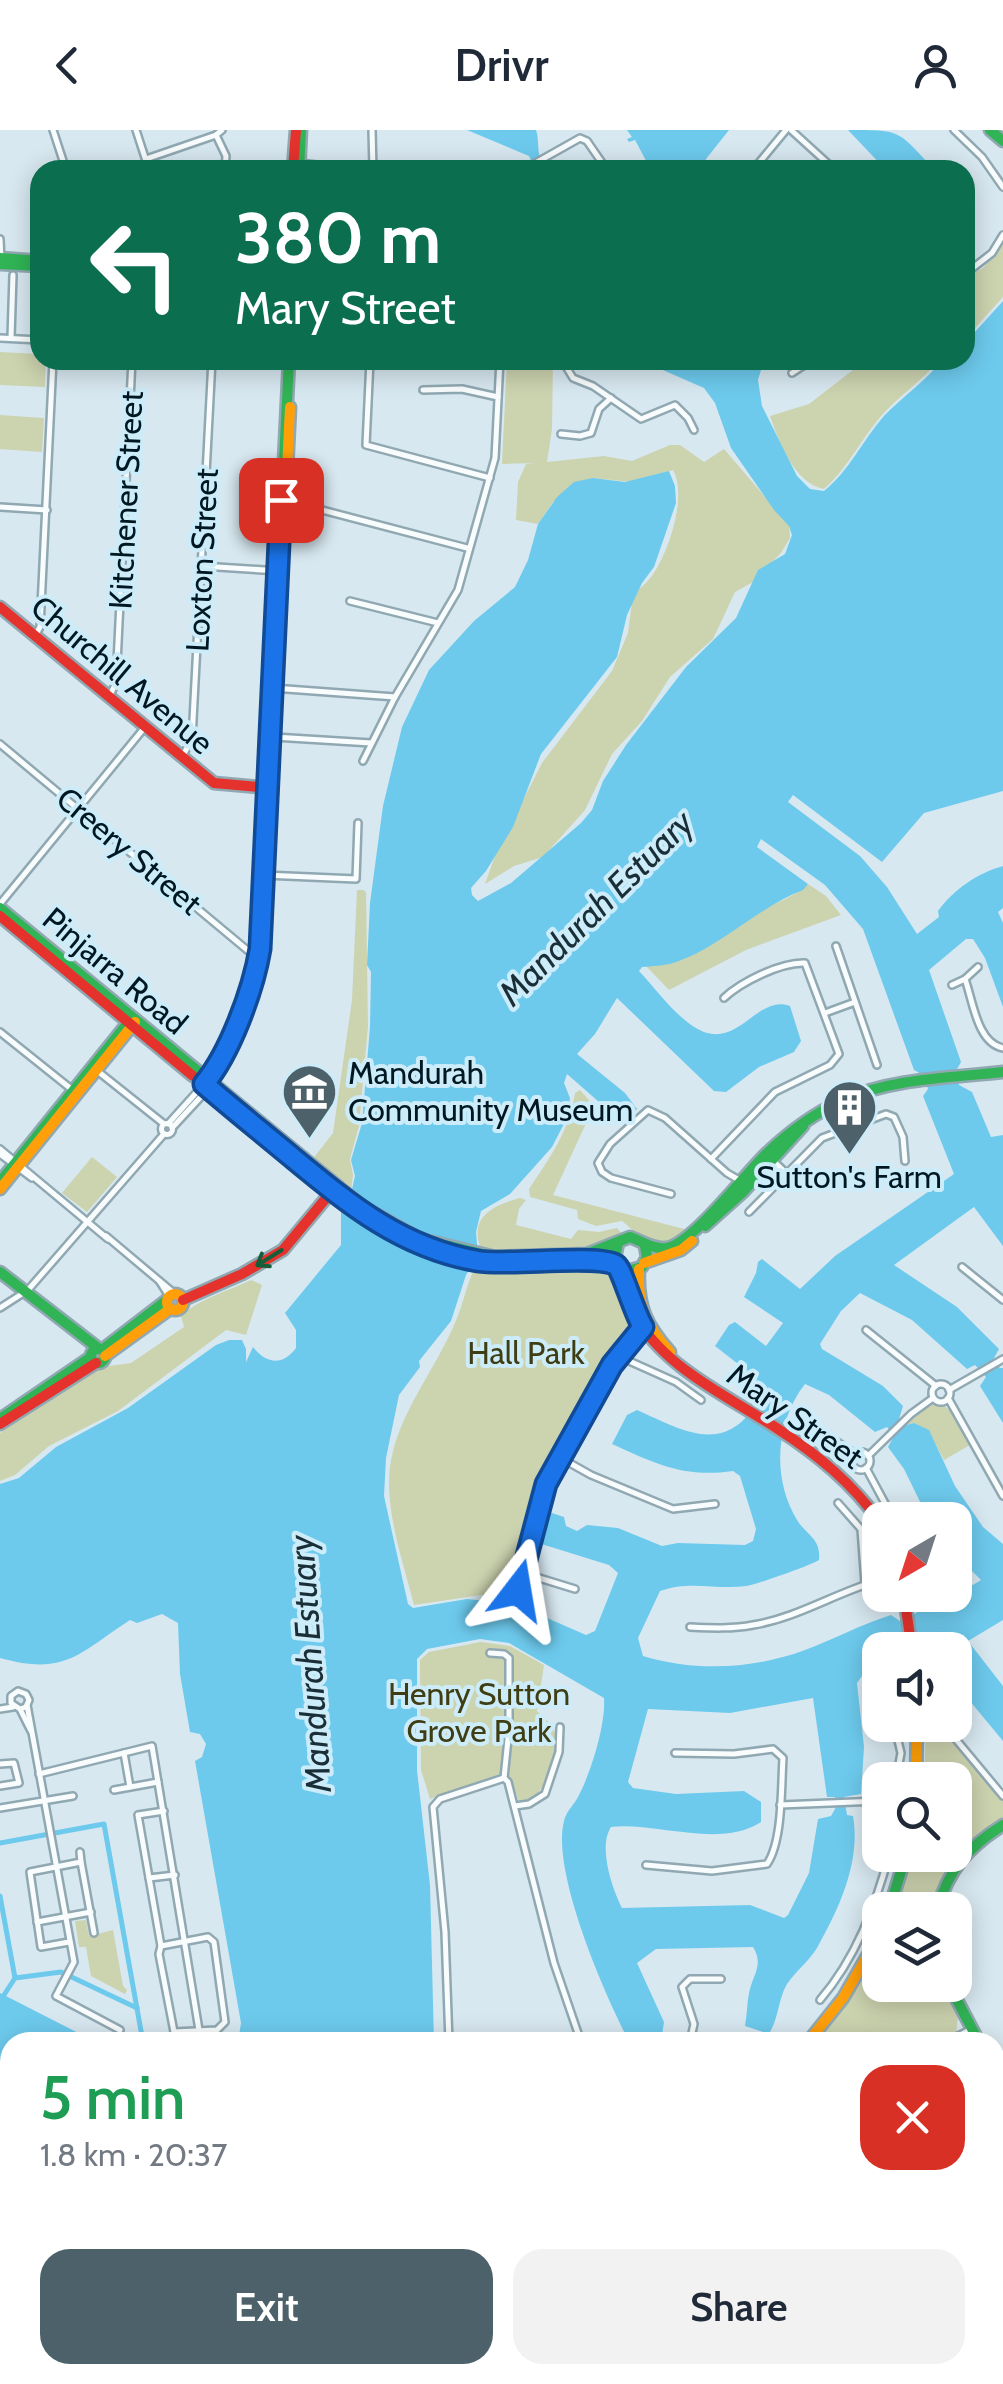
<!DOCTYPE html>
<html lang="en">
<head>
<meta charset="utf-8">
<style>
	body { margin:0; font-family:Cabin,sans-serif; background:#f2f2f3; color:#1f2937; height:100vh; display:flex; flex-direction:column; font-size:38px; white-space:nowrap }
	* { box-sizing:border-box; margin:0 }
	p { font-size:32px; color:#747a83 }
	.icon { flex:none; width:55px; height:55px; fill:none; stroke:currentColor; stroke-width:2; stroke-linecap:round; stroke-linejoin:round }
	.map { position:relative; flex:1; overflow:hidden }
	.drawer { position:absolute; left:0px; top:1902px; width:1005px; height:352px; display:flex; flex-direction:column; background:#fff; border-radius:30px 30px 0 0; box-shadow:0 5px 25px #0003 }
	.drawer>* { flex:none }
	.guide { position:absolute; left:30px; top:30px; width:945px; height:210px; border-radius:30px; box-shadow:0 5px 25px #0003; background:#0b6e4f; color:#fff; overflow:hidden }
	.needle { width:65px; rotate:219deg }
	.tools { position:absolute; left:862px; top:1372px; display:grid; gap:20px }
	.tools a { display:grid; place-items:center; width:110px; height:110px; border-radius:20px; background:#fff; box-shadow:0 5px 25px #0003; font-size:50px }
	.pin { position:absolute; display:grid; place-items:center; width:85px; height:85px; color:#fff; margin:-42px; border-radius:20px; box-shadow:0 5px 15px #0006 }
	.me { position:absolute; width:110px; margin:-55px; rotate:14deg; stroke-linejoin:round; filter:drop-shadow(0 0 8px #0008) }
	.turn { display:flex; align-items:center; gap:35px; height:210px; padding:0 40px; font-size:45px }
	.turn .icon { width:130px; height:130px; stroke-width:2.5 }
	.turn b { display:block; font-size:70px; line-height:85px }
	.round { display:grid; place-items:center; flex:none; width:105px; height:105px; border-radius:30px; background:#f2f2f3 }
	.headline { display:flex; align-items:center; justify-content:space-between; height:170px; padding:0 40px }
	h1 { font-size:60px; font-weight:600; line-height:75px; color:#1e9e55 }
	.action { display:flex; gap:20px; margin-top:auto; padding:20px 40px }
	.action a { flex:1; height:115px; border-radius:30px; background:#4c616a; color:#fff; font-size:40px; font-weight:600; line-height:115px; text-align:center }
	.action a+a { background:#f2f2f3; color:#1f2937 }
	header { display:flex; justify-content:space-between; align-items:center; height:130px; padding:0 40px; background:#fff; font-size:45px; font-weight:600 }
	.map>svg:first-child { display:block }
	.green { fill:#ccd3af }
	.water { fill:#6dcaed; fill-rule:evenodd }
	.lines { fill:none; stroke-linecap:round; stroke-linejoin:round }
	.canal { stroke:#6dcaed; stroke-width:5 }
	.street-casing { stroke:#90a8b2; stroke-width:10 }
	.fast-casing { stroke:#90a8b2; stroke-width:15 }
	.slow-casing { stroke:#90a8b2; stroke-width:15 }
	.jam-casing { stroke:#90a8b2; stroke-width:15 }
	.street { stroke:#f9fcfd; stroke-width:5 }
	.fast { stroke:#30b455; stroke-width:10 }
	.slow { stroke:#ff9f0a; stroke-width:10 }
	.jam { stroke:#e5322d; stroke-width:10 }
	.oneway { stroke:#165e39 }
	.route-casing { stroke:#114b97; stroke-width:25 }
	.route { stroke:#1a73e8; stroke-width:18 }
	.labels { text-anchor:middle; stroke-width:8; stroke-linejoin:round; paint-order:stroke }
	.street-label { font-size:32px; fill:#001822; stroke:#cdecfa }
	.poi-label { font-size:32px; fill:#001822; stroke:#cdecfa; text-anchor:start }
	.park-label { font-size:32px; fill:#3f3d12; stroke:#cdecfa }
	.water-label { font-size:35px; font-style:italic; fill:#192e37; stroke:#cdecfa }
</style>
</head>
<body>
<header><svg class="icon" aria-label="back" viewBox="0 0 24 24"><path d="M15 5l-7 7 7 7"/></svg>Drivr<svg class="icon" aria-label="person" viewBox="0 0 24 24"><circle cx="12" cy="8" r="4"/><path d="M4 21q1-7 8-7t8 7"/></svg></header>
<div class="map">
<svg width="1003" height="2254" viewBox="0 0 1003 2254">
	<rect width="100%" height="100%" fill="#d8e8f0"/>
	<g class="green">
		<path d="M1003 113V167L965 209V148L983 138Z"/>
		<path d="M0 222 40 224V230H46L45 257 0 255Z"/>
		<path d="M507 230H553L552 299 547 332 604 326 632 331 670 315H680L704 332 724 319 789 395 790 408 781 423 753 452 735 462 713 509 670 547 642 591 612 624 585 680 543 727 514 736 485 754 496 723 542 633 612 541 628 503 633 464C639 459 646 454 651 447 668 425 688 366 673 340L632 352 593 348 553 372 538 394 516 390 518 352 526 334 535 333 502 334Z"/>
		<path d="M866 230H939C922 251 900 265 882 285 861 309 848 338 824 359 794 353 779 312 770 286L809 274Z"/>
		<path d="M0 285 44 288 42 322 0 319Z"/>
		<path d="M808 754 826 766 841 785 746 820 669 860 646 836C695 830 719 804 760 781 775 773 796 766 808 754Z"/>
		<path d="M357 760H364L366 763 368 896 359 996 350 1029 353 1045 351 1062 312 1030 333 1003 352 870Z"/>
		<path d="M580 960 594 976 553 1065 688 1100 682 1109C652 1119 644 1110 622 1091L596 1096 578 1089 577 1080 530 1067 529 1059C549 1029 570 1000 575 963Z"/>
		<path d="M92 1027 117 1047 87 1082 62 1063Z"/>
		<path d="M520 1068 526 1070 519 1079 516 1095 571 1109 578 1100 599 1102 617 1098 623 1105C584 1128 525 1125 481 1119 468 1087 494 1075 520 1068Z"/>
		<path d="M586 1134C593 1135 604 1135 611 1137 622 1141 631 1183 638 1197L611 1229 540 1354 533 1371 512 1471 481 1465 414 1475C404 1435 389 1393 389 1352 390 1290 435 1244 457 1188 463 1174 466 1158 472 1144L475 1139 552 1142Z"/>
		<path d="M251 1150 262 1155 246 1205 226 1200 118 1281 49 1316 15 1345 0 1351V1303L83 1247 86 1239 131 1233 184 1197 181 1186C199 1169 228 1161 251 1150Z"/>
		<path d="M936 1273C955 1277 962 1299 970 1315L944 1330 928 1300 921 1299 914 1293 906 1295 917 1283Z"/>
		<path d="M481 1512 510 1516 544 1535 537 1581C545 1588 553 1595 556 1606 562 1626 546 1659 530 1670L519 1671 512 1651 500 1644 430 1669 421 1640 420 1530 429 1522Z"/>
		<path d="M926 1595H940L1003 1668V1690C967 1716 942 1734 933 1780H897L911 1725H955V1650H924Z"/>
		<path d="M86 1790 89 1806 113 1800 123 1856 127 1860 125 1864 91 1846 86 1817H79L75 1791Z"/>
		<path d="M880 1814V1855H940L958 1887 956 1904 940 1912H814L849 1871Z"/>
		<path d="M230 2245H400L393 2254H218Z"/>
	</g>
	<g class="water">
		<path d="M467 0H536C540 12 536 21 542 32L561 40H535L529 26Z"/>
		<path d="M627 0H729L706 29 704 40H651L635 10 629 12 627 9 632 7Z"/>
		<path d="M848 0C905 0 897 1 935 40H886Z"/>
		<path d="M1003 171V661L924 683 882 732 793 665 788 672 860 726 887 757 917 804 939 787 938 781C954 759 978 743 1003 736V778L998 782 1003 793V877L985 828 973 809H966L929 840 961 932 955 943 959 955 972 962 991 1007 1003 1005V1116L974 1077 894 1135 957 1177 999 1219 993 1230 1000 1238H1003V1293L980 1256 986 1247 975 1235 967 1239 912 1190 860 1163 841 1181 820 1214 822 1219 883 1256 903 1276 899 1289 906 1295 914 1293 929 1300 955 1356 983 1397 1003 1414V1490L968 1511 1003 1556V1611L955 1553V1520H880V1539L862 1546 857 1553 864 1617 861 1664 844 1667 847 1685 853 1686C861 1732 839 1779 817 1818 809 1831 796 1841 787 1854 778 1869 779 1888 769 1904L745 1896C747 1885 747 1873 749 1863 753 1844 764 1835 753 1817L656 1819 637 1833 664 1892 662 1906 628 1909C604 1863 551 1741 564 1691 566 1681 575 1674 579 1665 591 1642 606 1594 604 1568L509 1513 480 1509 427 1519 417 1529V1640L430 1755 434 1912H238L241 1893 195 1631 202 1627 206 1614 200 1604 190 1602 180 1544 178 1493 162 1484 137 1493 130 1490C78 1524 65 1546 0 1528V1354L19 1348 56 1317 128 1278 216 1215 229 1210H242L246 1219V1232L253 1217C266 1234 283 1236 296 1218V1200L285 1183 341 1115V1082L350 1068 355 1046 351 1030 362 993 370 897 371 842 367 835 370 773 383 676 402 597 429 540 474 491 515 457 528 430 538 394 557 367 574 352 593 348 625 352 669 341 675 356 676 373 654 437 642 453 627 485 617 527 541 624 513 697 486 741 471 758 472 765 478 771 511 753 581 693 592 680 603 651 626 615 686 537 736 488 758 440 785 424 792 405 789 396 774 380 731 318 715 273 704 258 640 230H764L758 250 762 276 797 346 810 359 824 361C850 340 862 311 884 286 903 266 925 252 942 230H965V213ZM761 709 825 755 863 799 914 940 923 945 928 959 923 966 954 1044 835 1126 800 1159 762 1129 758 1132 756 1143 744 1167 783 1193 766 1216 735 1192 729 1195 715 1216 756 1248 755 1264 759 1270C725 1326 686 1302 637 1280L627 1285 612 1314C656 1334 684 1348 733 1341L740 1346 756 1399 753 1411 745 1415 678 1413 662 1416 618 1398 587 1395 577 1401 566 1396 564 1387 546 1381 538 1413 609 1435 618 1443 595 1501 586 1505 515 1474 467 1469 413 1478 408 1474 384 1366 386 1328 399 1265 420 1237 419 1231 451 1191 466 1145 478 1127 476 1102 481 1081 510 1064 552 1017 567 988 570 968 564 953 567 944 623 993 637 979 625 963 577 924 595 904 617 868 714 961 726 962 759 937 794 922 801 911 790 876C757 863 737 923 696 898 674 885 656 859 639 841L642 837C652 836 663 836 673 833 719 819 756 778 803 760L808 754 757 717ZM805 1254 829 1265 875 1302 887 1297 894 1306 888 1317 904 1339 929 1390H955V1424L981 1450C961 1464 922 1473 910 1489L900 1491 891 1485C859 1495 835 1509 805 1520 754 1539 695 1542 643 1526L638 1508 660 1461C690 1450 716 1460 746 1456 755 1455 812 1435 819 1430 821 1408 807 1406 797 1390 772 1349 775 1292 805 1254ZM813 1568 827 1667H835V1679L831 1686 818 1689 809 1743 788 1785 784 1788 750 1775 622 1778C612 1758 598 1717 611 1697 656 1692 720 1719 761 1692V1672L744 1661 676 1664 633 1658 628 1652 648 1579 730 1583Z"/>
		<path d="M0 1863 96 1912H10V2157H0Z"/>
		<path d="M59 2245H217L206 2254H48Z"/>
	</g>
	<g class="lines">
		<g class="canal">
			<path d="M0 1713 104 1694 143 1912"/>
			<path d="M0 1766 15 1848 4 1865"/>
			<path d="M15 1848 61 1842 137 1878"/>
		</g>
		<defs>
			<g id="street">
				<path d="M53 0 66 40"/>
				<path d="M136 0 149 40"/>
				<path d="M372 0 373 40"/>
				<path d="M791 0 835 40"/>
				<path d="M954 0 982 27 1003 57"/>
				<path d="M216 5 226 26 225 40"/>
				<path d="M146 29 216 5 222 0"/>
				<path d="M298 33 365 40"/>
				<path d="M523 40 580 8 587 11 607 40"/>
				<path d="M753 40 786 0"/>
				<path d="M0 109 1 131"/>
				<path d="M965 144 992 123 1003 105"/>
				<path d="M0 208 40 210"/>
				<path d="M11 208 13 145"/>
				<path d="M370 230 366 315 490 348"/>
				<path d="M562 230 573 248 593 256 641 289 675 275 688 288 694 300"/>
				<path d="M792 243 812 230"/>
				<path d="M423 260 462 259 498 267"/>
				<path d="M561 304 580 306 591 303 599 279 611 268"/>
				<path d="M284 370 467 418"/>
				<path d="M0 377 47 380"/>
				<path d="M202 436 279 441"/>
				<path d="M350 471 438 493"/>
				<path d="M35 506 40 497 53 230"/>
				<path d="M273 558 395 567"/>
				<path d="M109 567 116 553 132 230"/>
				<path d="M274 607 371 613"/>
				<path d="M0 614 252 824 259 826"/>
				<path d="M182 627 192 609 212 230"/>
				<path d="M363 631 395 567 458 460 495 328 500 230"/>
				<path d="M264 745 356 749 358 693"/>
				<path d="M0 774 145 597"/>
				<path d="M836 816 877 935"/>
				<path d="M978 837 965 849C973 871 977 913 1003 918"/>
				<path d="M952 855 965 849"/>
				<path d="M825 883 855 872"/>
				<path d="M0 902 75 962"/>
				<path d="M95 939 164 994"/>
				<circle cx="167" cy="999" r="5.5"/>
				<path d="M168 994 204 954"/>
				<path d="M172 998 209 958"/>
				<path d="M0 1019 108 1109"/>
				<path d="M0 1024 32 1048"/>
				<path d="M766 1024 785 1042"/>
				<path d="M711 1029 775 962 830 935 839 924 805 833C781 832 741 852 724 868"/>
				<path d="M767 1032 785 1044"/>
				<path d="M671 1064 611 1048 602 1042 598 1033 610 1014 648 980 665 988 727 1043 739 1050"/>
				<path d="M749 1082 822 1008 886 984 894 987 903 1007 905 1031"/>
				<path d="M106 1106 175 1164"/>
				<path d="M962 1137 1003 1170"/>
				<path d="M160 1152 169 1166"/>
				<path d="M0 1178 28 1160 164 1004"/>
				<path d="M866 1200 936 1256"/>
				<path d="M618 1226 676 1252 701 1270"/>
				<circle cx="941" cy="1263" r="9"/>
				<path d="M949 1260 1003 1229"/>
				<path d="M948 1268 1003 1366"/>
				<path d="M828 1306 855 1324"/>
				<circle cx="861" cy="1331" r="9"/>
				<path d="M868 1326 911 1284 933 1268"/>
				<path d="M559 1327 591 1345 673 1379 715 1374"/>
				<path d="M866 1338 894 1390"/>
				<path d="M838 1373 861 1399 865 1454"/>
				<path d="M523 1443 575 1459"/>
				<path d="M518 1460 546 1354 612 1235 644 1195"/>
				<path d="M690 1497C711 1498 733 1499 753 1495 797 1488 837 1462 880 1450"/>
				<path d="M490 1523 504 1524 509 1528V1599L504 1648 508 1652 554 1833 581 1912"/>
				<path d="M27 1575 74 1832 56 1866 120 1900"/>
				<path d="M0 1579 13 1577"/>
				<path d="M20 1579 26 1577 29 1570 26 1564 18 1561 11 1566V1573L20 1579 31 1601"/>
				<path d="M944 1595 1003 1666"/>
				<path d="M895 1598 901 1623 896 1650"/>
				<path d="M124 1623 130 1657"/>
				<path d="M0 1634 14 1633 19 1653 0 1656"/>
				<path d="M39 1644 152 1616 199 1900"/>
				<path d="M114 1660 158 1652"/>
				<path d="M780 1675 879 1671"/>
				<path d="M515 1676 529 1674 545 1664 559 1622 560 1597"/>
				<path d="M0 1678 73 1666"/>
				<path d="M81 1732 94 1803"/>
				<path d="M646 1735 712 1741 767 1734C783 1711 781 1656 783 1628L773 1619 734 1624 675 1623"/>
				<path d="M149 1748 175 1745"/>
				<path d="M37 1792 91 1782"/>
				<path d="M208 1807 214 1812 225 1892 217 1900 174 1902 159 1824 161 1816Z"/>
				<path d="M69 1812 41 1817 30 1742 81 1732 80 1722"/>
				<path d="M161 1816 138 1685 164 1681"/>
				<path d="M820 1870C856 1828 875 1777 889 1725"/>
				<path d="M449 1912 445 1802 433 1677 440 1669 504 1648"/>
				<path d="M690 1912 694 1894 682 1857 690 1849H721"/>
				<path d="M946 1912 972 1899"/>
				<path d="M995 1983 1003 1979"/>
				<path d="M995 2080 1003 2076"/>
				<path d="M995 2178 1003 2174"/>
				<path d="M0 2241 10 2242"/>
				<path d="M635 2249 650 2245"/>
				<path d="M534 2254 550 2245"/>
				<path d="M852 2254 869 2245"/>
			</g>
			<g id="fast">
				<path d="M990 0 1003 11"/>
				<path d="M299 40 301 0"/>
				<path d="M0 128 40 131"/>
				<path d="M0 134 40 136"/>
				<path d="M0 778 363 1077 420 1109 495 1127 587 1124 630 1107C641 1111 654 1120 667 1118 693 1113 745 1044 767 1023 789 1002 815 983 843 970 893 948 950 948 1003 942"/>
				<path d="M209 958C233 917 250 865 260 819L289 230"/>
				<path d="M0 1052 131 889"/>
				<path d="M705 1096 743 1062 803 996"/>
				<path d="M618 1113 614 1131 627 1141 642 1137 647 1127 645 1116"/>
				<path d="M0 1142 98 1218"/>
				<circle cx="98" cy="1226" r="7"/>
				<path d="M102 1220 167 1170"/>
				<path d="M0 1289 91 1227"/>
				<path d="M889 1780 906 1725"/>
				<path d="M937 1780C948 1740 968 1717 1003 1695"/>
				<path d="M871 1818 880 1792"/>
				<path d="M949 1855 979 1912"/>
				<path d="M995 1942 1003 1957"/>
				<path d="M842 2245 844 2254"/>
				<path d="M396 2254 404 2245"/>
			</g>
			<g id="slow">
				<path d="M273 624 290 277"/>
				<path d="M231 977C306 1041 383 1117 485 1132 528 1138 572 1127 616 1134"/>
				<path d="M0 1059 135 892"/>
				<path d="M644 1133 681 1120 692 1111"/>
				<path d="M639 1139C637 1176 646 1195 670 1222"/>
				<circle cx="175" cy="1172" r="8"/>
				<path d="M105 1226 170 1179"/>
				<path d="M916 1650 917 1595"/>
				<path d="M808 1912 843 1868 880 1804"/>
			</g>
			<g id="jam">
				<path d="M293 40 296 0"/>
				<path d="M0 477 214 653 270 658"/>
				<path d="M0 786 193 946"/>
				<path d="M621 1139C625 1156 629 1175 638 1190 668 1240 731 1268 778 1299 818 1325 852 1353 880 1392"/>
				<path d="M183 1170 242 1144 283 1120 327 1067 336 1065"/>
				<path d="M0 1294 96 1233"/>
				<path d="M904 1465 912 1520"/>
			</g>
		</defs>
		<use href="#street" class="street-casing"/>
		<use href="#fast" class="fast-casing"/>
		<use href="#slow" class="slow-casing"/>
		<use href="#jam" class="jam-casing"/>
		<use href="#street" class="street"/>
		<use href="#fast" class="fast"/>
		<use href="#slow" class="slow"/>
		<use href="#jam" class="jam"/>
	</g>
	<defs><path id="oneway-shaft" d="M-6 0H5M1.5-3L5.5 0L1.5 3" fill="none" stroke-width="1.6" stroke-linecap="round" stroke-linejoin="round" transform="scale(2.5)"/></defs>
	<use class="oneway" href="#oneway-shaft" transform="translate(269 1128) rotate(148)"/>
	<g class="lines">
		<defs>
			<path id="route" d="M281 370 260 819C253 860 230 923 204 954 233 979 263 1003 293 1028 350 1075 402 1118 478 1131 510 1136 597 1124 616 1135 621 1137 635 1185 643 1197L612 1235 546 1354 518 1460"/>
		</defs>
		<use href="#route" class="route-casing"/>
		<use href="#route" class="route"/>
	</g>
	<defs>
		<symbol id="museum-pin" viewBox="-11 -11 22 30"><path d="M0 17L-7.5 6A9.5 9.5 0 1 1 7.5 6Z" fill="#4c616a" stroke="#cdecfa"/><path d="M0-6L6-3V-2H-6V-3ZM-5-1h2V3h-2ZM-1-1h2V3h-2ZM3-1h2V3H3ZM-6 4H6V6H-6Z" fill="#fff"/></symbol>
		<symbol id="building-pin" viewBox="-11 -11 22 30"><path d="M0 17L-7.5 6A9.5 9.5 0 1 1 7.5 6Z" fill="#4c616a" stroke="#cdecfa"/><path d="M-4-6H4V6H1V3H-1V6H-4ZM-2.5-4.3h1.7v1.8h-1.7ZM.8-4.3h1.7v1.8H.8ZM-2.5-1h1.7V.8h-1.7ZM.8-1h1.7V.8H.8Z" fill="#fff"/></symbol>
	</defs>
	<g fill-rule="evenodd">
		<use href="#museum-pin" x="278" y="930" width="63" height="86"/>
		<use href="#building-pin" x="818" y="946" width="63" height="86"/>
	</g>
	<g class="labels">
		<g class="street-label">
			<text transform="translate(126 370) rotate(-87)" y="11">Kitchener Street</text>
			<text transform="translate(202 430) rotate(-87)" y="11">Loxton Street</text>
			<text transform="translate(122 545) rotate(40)" y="11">Churchill Avenue</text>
			<text transform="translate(129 721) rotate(40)" y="11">Creery Street</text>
			<text transform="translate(115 841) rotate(40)" y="11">Pinjarra Road</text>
			<text transform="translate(795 1286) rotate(35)" y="11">Mary Street</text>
		</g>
		<g class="poi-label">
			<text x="348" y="954">Mandurah<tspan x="348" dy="37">Community Museum</tspan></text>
			<text x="849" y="1058" text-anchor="middle">Sutton's Farm</text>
		</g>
		<g class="park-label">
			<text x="526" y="1234">Hall Park</text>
			<text x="479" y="1575">Henry Sutton<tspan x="479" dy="37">Grove Park</tspan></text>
		</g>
		<g class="water-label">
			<text transform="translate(596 778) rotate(-45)" y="12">Mandurah Estuary</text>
			<text transform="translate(310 1534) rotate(-94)" y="12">Mandurah Estuary</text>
		</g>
	</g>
</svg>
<div class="tools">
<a><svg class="needle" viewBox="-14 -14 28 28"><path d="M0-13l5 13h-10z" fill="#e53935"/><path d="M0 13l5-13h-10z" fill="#747a83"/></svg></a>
<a><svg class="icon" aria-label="sound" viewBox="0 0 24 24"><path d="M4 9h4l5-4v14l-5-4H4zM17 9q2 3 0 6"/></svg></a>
<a><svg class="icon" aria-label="search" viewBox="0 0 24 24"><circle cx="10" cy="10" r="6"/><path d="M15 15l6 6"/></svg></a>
<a><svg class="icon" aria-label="layers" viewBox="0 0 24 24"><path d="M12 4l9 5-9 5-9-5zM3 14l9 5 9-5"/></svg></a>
</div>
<div class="pin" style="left:281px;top:370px;background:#d93025"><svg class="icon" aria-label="arrive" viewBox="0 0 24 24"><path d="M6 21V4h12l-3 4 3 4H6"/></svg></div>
<svg class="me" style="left:518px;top:1460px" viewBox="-20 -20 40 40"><path d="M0-17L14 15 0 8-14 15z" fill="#1a73e8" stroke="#fff" stroke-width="4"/></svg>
<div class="guide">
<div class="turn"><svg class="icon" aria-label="left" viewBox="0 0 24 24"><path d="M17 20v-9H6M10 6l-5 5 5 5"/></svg><div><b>380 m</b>Mary Street</div></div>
</div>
<section class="drawer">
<div class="headline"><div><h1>5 min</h1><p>1.8 km · 20:37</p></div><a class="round" style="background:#d93025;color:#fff"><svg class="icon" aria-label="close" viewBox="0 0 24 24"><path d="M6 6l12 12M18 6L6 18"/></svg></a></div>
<div class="action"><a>Exit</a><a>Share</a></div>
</section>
</div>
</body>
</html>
